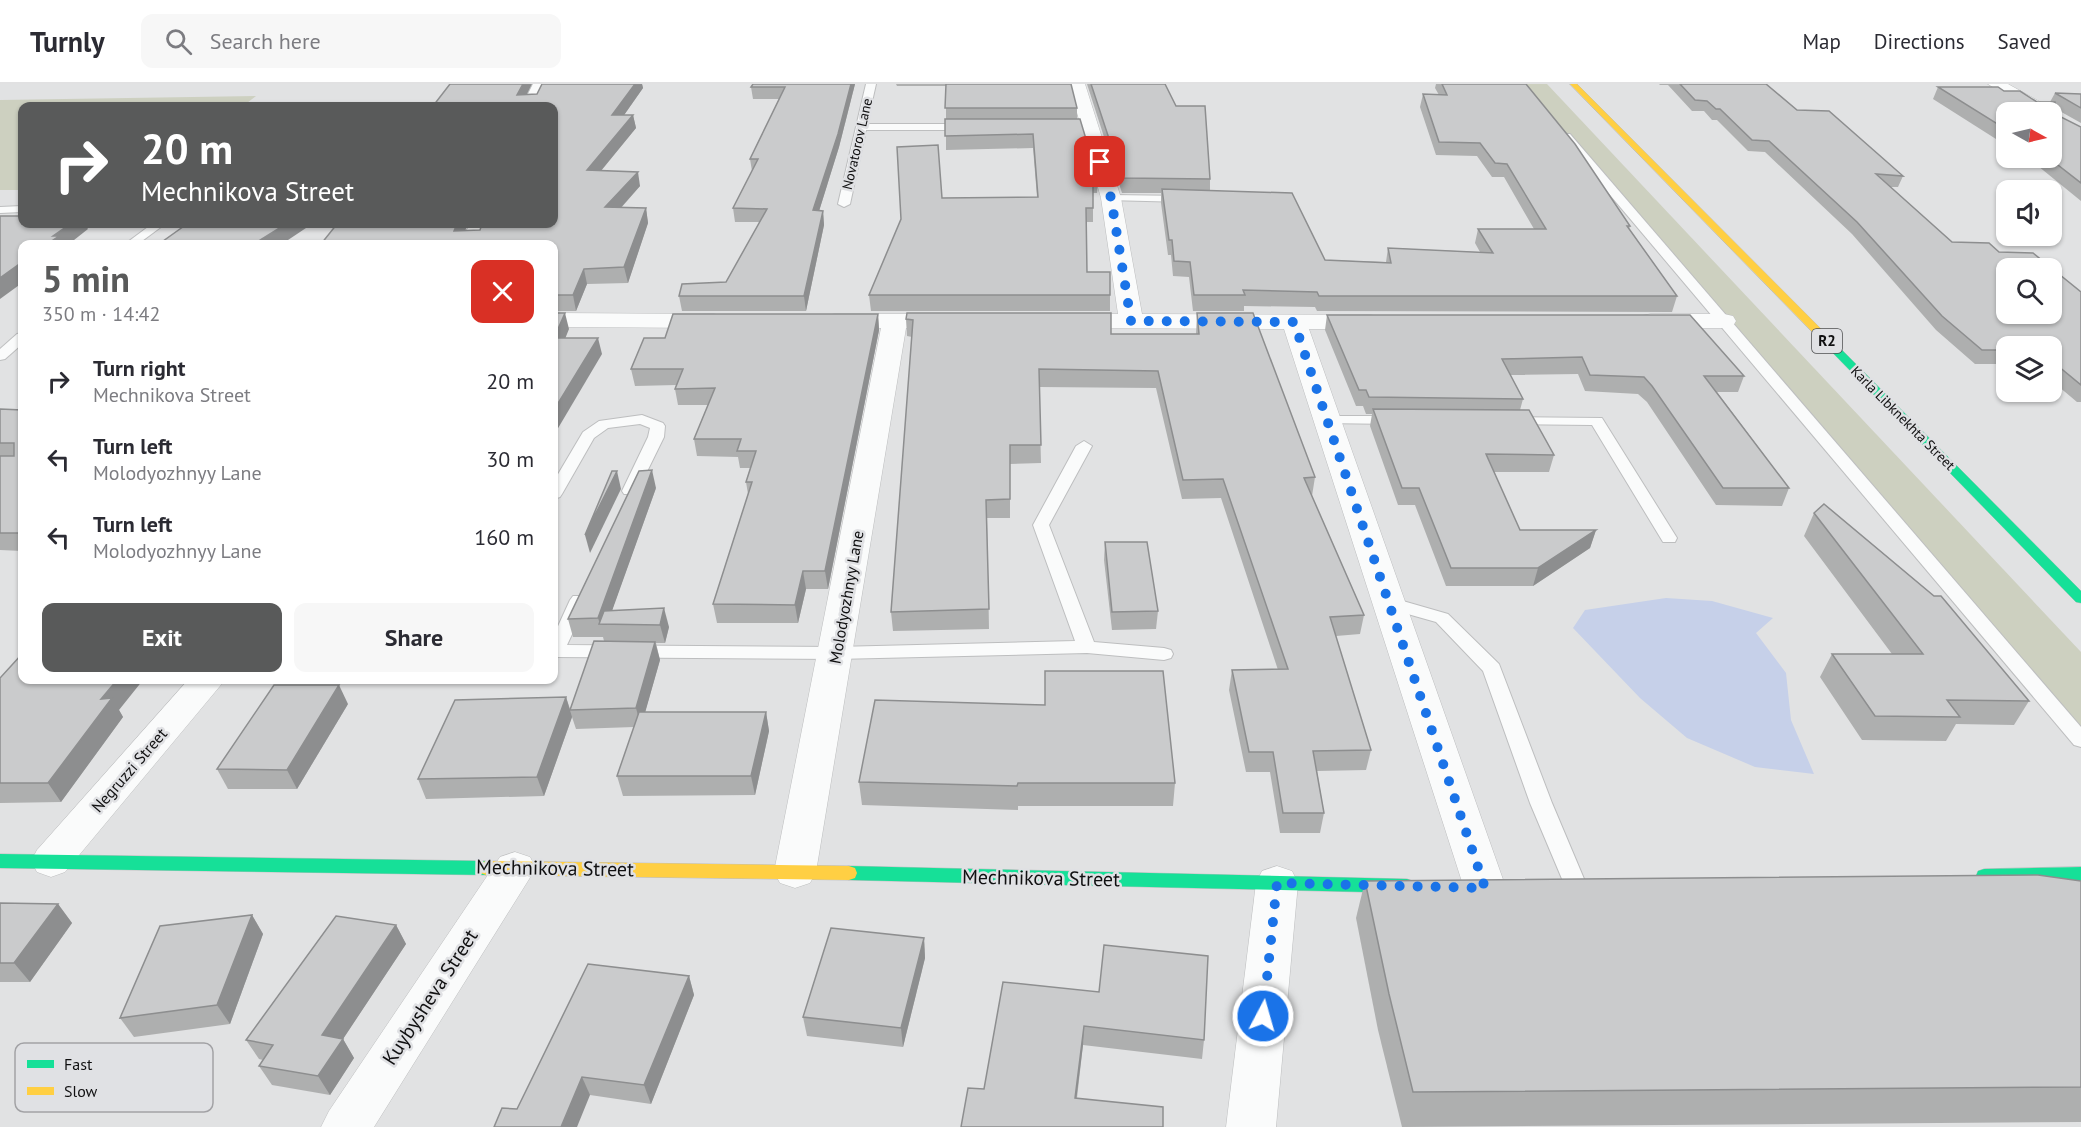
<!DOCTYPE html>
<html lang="en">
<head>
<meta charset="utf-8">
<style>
	body { margin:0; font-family:"PT Sans",sans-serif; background:#f7f7f7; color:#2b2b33; height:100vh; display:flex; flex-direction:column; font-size:22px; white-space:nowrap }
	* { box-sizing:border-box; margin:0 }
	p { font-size:20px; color:#7c7c81 }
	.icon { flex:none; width:33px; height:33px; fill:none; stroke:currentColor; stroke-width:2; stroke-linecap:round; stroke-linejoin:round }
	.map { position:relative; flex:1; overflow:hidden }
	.sheet { position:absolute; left:18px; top:156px; width:540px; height:444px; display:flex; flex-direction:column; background:#fff; border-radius:12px; box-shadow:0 2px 4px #0004 }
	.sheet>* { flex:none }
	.banner { position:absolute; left:18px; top:18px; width:540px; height:126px; border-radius:12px; box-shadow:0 2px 4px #0004; background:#595a5a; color:#fff; overflow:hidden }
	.needle { width:39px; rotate:98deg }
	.buttons { position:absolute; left:1996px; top:18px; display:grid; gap:12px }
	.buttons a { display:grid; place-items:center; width:66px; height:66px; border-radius:12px; background:#fff; box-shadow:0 2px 4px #0004; font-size:30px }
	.pin { position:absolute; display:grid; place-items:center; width:51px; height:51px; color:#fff; margin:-26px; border-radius:12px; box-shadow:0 3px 9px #0006 }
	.me { position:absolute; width:66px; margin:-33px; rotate:6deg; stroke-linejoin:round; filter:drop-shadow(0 0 4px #0008) }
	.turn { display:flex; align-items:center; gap:21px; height:126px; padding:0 24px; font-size:27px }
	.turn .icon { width:78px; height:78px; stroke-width:2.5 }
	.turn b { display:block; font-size:42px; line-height:51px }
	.round { display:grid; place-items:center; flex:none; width:63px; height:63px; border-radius:12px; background:#f7f7f7 }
	.overview { display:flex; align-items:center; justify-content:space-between; height:102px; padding:0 24px }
	h1 { font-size:36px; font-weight:700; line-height:45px; color:#595a5a }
	.primary-button { display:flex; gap:12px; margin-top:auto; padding:12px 24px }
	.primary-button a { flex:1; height:69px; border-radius:12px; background:#595a5a; color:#fff; font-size:24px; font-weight:700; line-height:69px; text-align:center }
	.primary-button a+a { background:#f7f7f7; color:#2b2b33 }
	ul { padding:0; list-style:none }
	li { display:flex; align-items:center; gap:18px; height:78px; padding:0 24px }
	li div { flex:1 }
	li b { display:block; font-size:22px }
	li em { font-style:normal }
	header { display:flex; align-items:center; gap:36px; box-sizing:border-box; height:84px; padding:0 30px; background:#fff; border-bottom:2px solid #e1e1e2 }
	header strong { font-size:28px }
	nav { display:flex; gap:33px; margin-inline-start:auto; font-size:21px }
	.search { width:420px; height:54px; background:#f7f7f7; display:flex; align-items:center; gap:15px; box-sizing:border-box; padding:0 21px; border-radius:12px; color:#7c7c81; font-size:22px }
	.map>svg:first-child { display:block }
	.green { fill:#cdd0c0 }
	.water { fill:#c6d0e9 }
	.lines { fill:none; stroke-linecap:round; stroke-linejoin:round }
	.lane-casing { stroke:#bdbebf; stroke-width:2 }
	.street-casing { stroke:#bdbebf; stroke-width:1 }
	.fast-casing { stroke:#bdbebf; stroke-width:1 }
	.slow-casing { stroke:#bdbebf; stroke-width:1 }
	.lane { fill:#fafbfb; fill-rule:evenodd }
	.street { fill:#fafbfb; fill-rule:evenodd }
	.fast { fill:#16e098; fill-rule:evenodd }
	.slow { fill:#ffcf43; fill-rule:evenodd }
	.wall { fill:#aeafaf }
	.shaded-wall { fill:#8d8e8f }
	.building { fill:#cacbcc; stroke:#8d8e8f; stroke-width:1.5; fill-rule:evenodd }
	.route { stroke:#1a73e8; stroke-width:10; stroke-dasharray:0 18 }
	.labels { text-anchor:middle; stroke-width:5; stroke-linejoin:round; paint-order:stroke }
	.far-street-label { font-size:14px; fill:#101011; stroke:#e0e1e4 }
	.shield { fill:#e0e1e4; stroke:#4e4f50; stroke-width:1.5 }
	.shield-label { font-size:15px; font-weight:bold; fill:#101011 }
	.street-label { font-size:16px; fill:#101011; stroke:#e0e1e4 }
	.near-street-label { font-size:20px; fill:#101011; stroke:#e0e1e4 }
	.key { fill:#e0e1e4; stroke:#a2a2a5; stroke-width:1.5 }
	.key-label { font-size:16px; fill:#101011 }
</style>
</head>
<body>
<header>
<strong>Turnly</strong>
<div class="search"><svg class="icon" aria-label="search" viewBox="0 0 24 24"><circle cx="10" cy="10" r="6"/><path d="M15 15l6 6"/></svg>Search here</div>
<nav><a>Map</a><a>Directions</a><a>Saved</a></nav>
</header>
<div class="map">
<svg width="2081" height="1043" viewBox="0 0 2081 1043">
	<rect width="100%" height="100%" fill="#e1e2e3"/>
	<g class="green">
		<path d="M1522 0H1547L2081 568V656Z"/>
		<path d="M256 12 243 22H22V106H0V16Z"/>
	</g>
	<path class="water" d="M1666 514 1712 517 1773 534 1756 549 1786 589 1791 636 1814 690 1755 683 1687 654 1640 614 1573 544 1585 526Z"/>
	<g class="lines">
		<defs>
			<g id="lane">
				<path d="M866 0H876L867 40H968L973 43 968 46H866L850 120 844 123 838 120Z"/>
				<path d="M1562 50H1570L2081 643V663L2074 661 1562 54Z"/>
				<path d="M1111 111 1185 112 1191 115 1185 118 1107 116V112Z"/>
				<path d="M22 122V128L0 129V123Z"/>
				<path d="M152 140H165L138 160H125Z"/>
				<path d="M22 249V260L5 275 0 276V265L17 250Z"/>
				<path d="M642 331 663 339 665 342 664 353 636 410H624L622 407 648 353 650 344 640 340 608 344 594 354 562 410 560 413 554 415V397L583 348 599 337Z"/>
				<path d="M1327 332H1394L1401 336 1394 340 1322 339 1320 336 1322 333Z"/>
				<path d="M1512 333 1602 334 1677 454 1675 458H1663L1592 341 1507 340 1505 337Z"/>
				<path d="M1084 357 1092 362 1049 441 1094 558 1164 564 1171 566 1173 570 1171 574 1164 576 1087 569 836 575 554 573V551L570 516 573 512H585L588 516 567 561 836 563 1075 557 1033 441 1076 362Z"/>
				<path d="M1389 513 1448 530 1499 580 1552 719 1587 802 1584 808 1576 811 1568 808 1565 802 1530 719 1483 587 1436 538 1383 523 1380 519 1383 515Z"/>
			</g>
			<g id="street">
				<path d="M533 0H549L538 22H522Z"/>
				<path d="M1069 0H1085L1121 114 1142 230 1371 231 1380 233 1383 238 1380 243 1371 245H1309L1506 804 1500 816 1485 821 1470 816 1464 804 1284 245 1066 244 1057 242 1054 237 1057 232 1066 230H1118L1101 114Z"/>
				<path d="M1988 0H2008L2051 24 2054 28 2052 31V28H2033Z"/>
				<path d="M470 140H491L482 160H460Z"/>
				<path d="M554 229 714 230 723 232 726 237 723 242 714 244 554 243Z"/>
				<path d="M835 230H951L960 232 963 237 960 242 906 244 816 788 810 799 795 804 780 799 774 788 881 244 826 242 823 237 826 232Z"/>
				<path d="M1651 230H1724L1733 232 1736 237 1733 242 1724 244H1651L1642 242 1639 237 1642 232Z"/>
				<path d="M188 596H225L65 788 51 793 37 788 31 777 37 766Z"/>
				<path d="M515 768 530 773 536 784 374 1043H321L329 1027 500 773Z"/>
				<path d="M1277 782 1292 787 1298 799 1276 1043H1226L1256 799 1262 787Z"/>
			</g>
			<g id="fast">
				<path d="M1834 261 1838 262 2081 507V519L2076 518 1830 266 1829 264Z"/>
				<path d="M0 770 486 777 492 779 494 784 492 789 486 791 0 784Z"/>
				<path d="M849 782 1407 795 1413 797 1416 802 1413 807 1407 809 849 796 843 794 841 789 843 784Z"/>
				<path d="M2081 783V797L1984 799 1978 797 1976 792 1978 787 1984 785Z"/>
			</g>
			<g id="slow">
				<path d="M1570 0H1577L1838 262V266H1830Z"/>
				<path d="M486 777 849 782 855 784 857 789 855 794 849 796 486 791 480 789 478 784 480 779Z"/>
			</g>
		</defs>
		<use href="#lane" class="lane-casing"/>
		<use href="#street" class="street-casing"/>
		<use href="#fast" class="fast-casing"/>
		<use href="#slow" class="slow-casing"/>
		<use href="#lane" class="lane"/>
		<use href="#street" class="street"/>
		<use href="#fast" class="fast"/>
		<use href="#slow" class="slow"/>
	</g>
	<g class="wall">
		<path d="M542 0H642L643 4 624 31H633L636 44 601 87 640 102 621 124H646L648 139 628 199 587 200 576 227H554V160L337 140H468L465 147 554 140 527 11 537 10Z"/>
		<path d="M855 0 839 63 819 127H823L824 141 806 227H682L679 212 726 198 760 138H735L733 124 752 87 750 75 779 15H753L751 3Z"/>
		<path d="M896 0H1071L1077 24V35L1098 95 1097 109H1093V138H1087V188L1110 211V227H871L869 211 942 114 1037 113 1033 64 946 66V2H897Z"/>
		<path d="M1087 0H1165L1210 95V107L1325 176 1386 178 1388 164 1480 168 1475 159 1478 145H1534L1504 93H1492L1477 72 1436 71 1420 23 1423 10 1439 11 1435 4 1436 0H1526L1630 142 1629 145 1677 212 1672 228 1317 227 1315 223 1244 222V227H1193L1189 193 1173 192 1171 171H1168L1161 119V109H1122Z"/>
		<path d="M1659 0H1766L1797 26 1903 92 1898 103H1890L1952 158 1999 168 2081 208V318H2077L2052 297V262H2007V280H1975L1936 246 1852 150 1765 68 1748 67 1717 36H1712L1704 27H1692L1668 1H1660Z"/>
		<path d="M1938 3 2004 7 2037 18H2050L2055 9 2081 10V39L2056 25 2057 31 2081 43V117L2038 82 2024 74H2052L2007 28V62L1933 15Z"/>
		<path d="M1197 229 1315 393 1312 412 1364 531 1360 550 1336 552 1371 666 1366 686 1317 687 1324 729 1320 749H1280L1270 688H1246L1229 606 1232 586H1278L1221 414 1182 415 1156 304 1039 303 1041 379 1010 380V434H987L989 545 893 547 891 528 912 253 907 252 906 235 1111 250H1196Z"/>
		<path d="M878 230 879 246 828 505H806L798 539H717L713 520 748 410 746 398 750 384H740L738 373 697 372 694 355 708 321H678L675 305 676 301 635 302 631 285 665 254Z"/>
		<path d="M1327 231 1744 292 1738 308H1717L1789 404 1782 422 1716 421 1647 318 1638 310 1585 307 1578 290 1510 291 1523 315 1520 326 1554 371 1549 388H1493L1520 446H1596L1590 464 1533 502H1446L1415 421H1398L1370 342 1372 330H1366L1363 322H1356L1325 246Z"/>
		<path d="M0 325 22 326V467L0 466Z"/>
		<path d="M656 404 612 526 669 543 665 559H656L660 576 645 628H766L769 647 755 711 623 712 617 692 634 643 576 645 572 633 544 712 426 715 418 695 566 613 570 625 604 557 603 553H573L568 535Z"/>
		<path d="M1814 429 2029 617 2014 641 1956 640 1946 657 1862 656 1820 593 1832 570H1892L1804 452Z"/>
		<path d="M1105 458 1158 527 1156 545 1112 546 1104 476Z"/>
		<path d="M0 594 119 626 123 633 61 718 0 719Z"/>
		<path d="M348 620 297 705H228L217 685Z"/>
		<path d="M859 698 1175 699 1173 722H1018V726L862 721Z"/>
		<path d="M1365 797H2081V1038L1402 1043 1378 946 1356 834Z"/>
		<path d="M0 819 58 820 72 839 30 898H0Z"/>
		<path d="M252 831 263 850 230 940 134 953 120 934Z"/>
		<path d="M396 841 406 860 343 955 354 974 330 1011 272 1001 259 982 263 976 259 975 246 956Z"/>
		<path d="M924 854 925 874 903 963 807 952 803 933Z"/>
		<path d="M689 892 694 911 651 1020 590 1011 517 1025Z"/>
		<path d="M1003 898 1204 956 1202 975 1083 961 1077 1014 984 1005Z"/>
	</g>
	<g class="shaded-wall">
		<path d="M523 0H532L521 22 517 11Z"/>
		<path d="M635 0H642L643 4 615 44 612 31Z"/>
		<path d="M851 0H855L839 63 815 140 813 126Z"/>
		<path d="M633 31 636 44 590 100 587 86Z"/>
		<path d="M638 88 640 102 608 138 605 123Z"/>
		<path d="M646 124 648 139 628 199 624 183Z"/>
		<path d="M823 127 824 141 806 227 804 212Z"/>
		<path d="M70 140H85L88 145 69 160H47L53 152Z"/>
		<path d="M286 140H308L309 142 282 160H254Z"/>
		<path d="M457 140H468L459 160 454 147Z"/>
		<path d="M22 178V199L0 215V194Z"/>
		<path d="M584 185 587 200 576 227 573 211Z"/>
		<path d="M565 229 569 245 559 270 554 254Z"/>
		<path d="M878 230 879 246 828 505 825 487Z"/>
		<path d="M598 254 602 270 554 351V326Z"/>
		<path d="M652 386 656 404 607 541 600 540 598 534Z"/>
		<path d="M617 387 621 405 590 469 585 451Z"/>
		<path d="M1596 446 1590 464 1533 502 1538 484Z"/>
		<path d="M803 487 806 505 798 539 795 521Z"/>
		<path d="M664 524 669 543 665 559 660 541Z"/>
		<path d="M655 558 660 576 641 643 636 624Z"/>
		<path d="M117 596H143L119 626 123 633 61 718 48 699 101 615Z"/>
		<path d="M339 601 348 620 297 705 287 686Z"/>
		<path d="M566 613 572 633 544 712 537 693Z"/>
		<path d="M766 628 769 647 755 711 751 692Z"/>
		<path d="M58 820 72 839 30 898 14 879Z"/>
		<path d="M252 831 263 850 230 940 217 921Z"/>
		<path d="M396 841 406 860 343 955 354 974 330 1011 318 992 322 951Z"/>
		<path d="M924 854 925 874 903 963 901 944Z"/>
		<path d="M689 892 694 911 651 1020 644 1001Z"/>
		<path d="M1084 942 1083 961 1074 1033 1075 1014Z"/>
		<path d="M582 993 590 1011 577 1043H561Z"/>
	</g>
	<g class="building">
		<path d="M450 0H523L517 11 537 10 542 0H635L612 31H633L587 86 638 88 605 123 646 124 624 183 584 185 573 211H554V160H321L337 140H457L454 147 480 146 482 140H554V22H433Z"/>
		<path d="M753 0H851L838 50 813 126 823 127 804 212H679L682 200 726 198 767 125 733 124 758 75H750L785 3H751Z"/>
		<path d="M946 0H1071L1077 24H945Z"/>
		<path d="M1091 0H1165L1176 22H1205L1210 95 1122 94Z"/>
		<path d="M1442 0H1526L1575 60 1630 142H1627L1677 212H1319L1317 208 1243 206 1245 211H1194L1190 178 1174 177 1172 156H1169L1162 105 1292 109 1325 176 1391 179 1388 164 1493 169 1478 145H1546L1507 80 1495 79 1480 59 1439 58 1423 10 1447 11Z"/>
		<path d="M1680 0H1766L1797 26 1829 27 1903 92 1876 90 1952 158 1989 159 1999 168 2033 169 2081 208V301L2052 277V262H2007V266H1982L1942 232 1857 138 1769 57 1752 56 1720 25H1716L1707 17 1695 16ZM2007 184H2052V230H2007Z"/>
		<path d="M1938 3H1998L2004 7H2020L2037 18H2055L2057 31 2081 43V99L2049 74H2052V28H2007V46Z"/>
		<path d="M2055 9 2081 10V24Z"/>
		<path d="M945 35H1080L1098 95H1093V124H1086L1087 188H1110V211H869L901 135 897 63 938 61 942 114 1038 113 1033 50 945 52Z"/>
		<path d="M0 132H22V140H70L53 152H59L47 160H22V178L0 194Z"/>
		<path d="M187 140H286L254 160H159Z"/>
		<path d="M554 229H565L554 254H598L554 326Z"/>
		<path d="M907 229H1111V250H1199L1197 229H1253L1315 393 1304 394 1364 531 1330 533 1371 666 1313 667 1324 729H1283L1273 668H1249L1232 586 1288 585 1223 395 1183 396 1158 287 1039 285 1041 361H1010V415L986 416 989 525 891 528 913 236 906 235Z"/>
		<path d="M673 230H878L825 487H803L795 521 713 520 752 398H746L756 367H737L741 355H694L715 304 675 305 683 285H631L644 254H665Z"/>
		<path d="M1327 231H1690L1744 292H1704L1789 404H1723L1652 302 1644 293 1590 291 1582 273 1502 275 1523 315 1369 313 1366 306H1359Z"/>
		<path d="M0 325 22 326V449H0V372H14V359H0Z"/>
		<path d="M1373 325 1529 326 1554 371 1486 370 1520 446H1596L1538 484H1451L1419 404H1402Z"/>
		<path d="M652 386 598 534 568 535 639 387Z"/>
		<path d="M612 387H617L585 451Z"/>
		<path d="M1824 420 1934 512H1941L2029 617 1947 616 1960 633 1875 632 1832 570H1923L1814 429Z"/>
		<path d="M1105 458H1147L1158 527 1112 528Z"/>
		<path d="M664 524 660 541 599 540 604 527Z"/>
		<path d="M594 557 655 558 636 624 570 626Z"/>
		<path d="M22 570V596H117L101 615 112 614 48 699H0V594Z"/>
		<path d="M1045 587H1163L1175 699H1018L1017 702 859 698 875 616 1045 621Z"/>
		<path d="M274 601H339L287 686 217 685Z"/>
		<path d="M566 613 537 693 418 695 455 616Z"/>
		<path d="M639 628H766L751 692H617Z"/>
		<path d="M2038 791 2081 797V1003L1413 1008 1389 910 1365 797Z"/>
		<path d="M0 819 58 820 14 879H0Z"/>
		<path d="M252 831 217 921 120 934 160 842Z"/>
		<path d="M336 832 396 841 322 951 343 955 318 992 259 982 273 961 246 956Z"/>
		<path d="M831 844 924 854 901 944 803 933Z"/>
		<path d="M1104 861 1208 872 1204 956 1084 942 1075 1014 1163 1023V1043H961L968 1004 984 1005 1003 898 1099 908Z"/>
		<path d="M588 880 689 892 644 1001 582 993 561 1043H494L502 1024 517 1025Z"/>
	</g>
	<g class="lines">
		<path class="route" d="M1100 78 1111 114 1131 237 1294 238 1485 804 1277 799 1263 932"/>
	</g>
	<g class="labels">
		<g class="far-street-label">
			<text transform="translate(857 60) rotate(-77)" y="5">Novatorov Lane</text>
			<text transform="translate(1903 334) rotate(45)" y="5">Karla Libknekhta Street</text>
		</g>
		<rect class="shield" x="1812" y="245" width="30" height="24" rx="4.5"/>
		<g class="shield-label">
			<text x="1827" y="262">R2</text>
		</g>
		<g class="street-label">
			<text transform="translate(846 513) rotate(-80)" y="6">Molodyozhnyy Lane</text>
			<text transform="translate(129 686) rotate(-49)" y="6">Negruzzi Street</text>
		</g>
		<g class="near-street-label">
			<text transform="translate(555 784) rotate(1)" y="7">Mechnikova Street</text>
			<text transform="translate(1041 794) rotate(1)" y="7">Mechnikova Street</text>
			<text transform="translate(430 913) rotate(-57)" y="7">Kuybysheva Street</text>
		</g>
	</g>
	<rect x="15" y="959" width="198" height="69" rx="9" class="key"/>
	<rect x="27" y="976" width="27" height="8" fill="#16e098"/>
	<rect x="27" y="1003" width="27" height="8" fill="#ffcf43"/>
	<g class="key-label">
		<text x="64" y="986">Fast</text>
		<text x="64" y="1013">Slow</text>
	</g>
</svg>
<div class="buttons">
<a><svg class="needle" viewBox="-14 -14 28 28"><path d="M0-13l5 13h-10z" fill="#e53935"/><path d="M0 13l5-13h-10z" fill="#7c7c81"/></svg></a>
<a><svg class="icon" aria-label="sound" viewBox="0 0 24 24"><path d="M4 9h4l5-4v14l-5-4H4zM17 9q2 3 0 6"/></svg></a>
<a><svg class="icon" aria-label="search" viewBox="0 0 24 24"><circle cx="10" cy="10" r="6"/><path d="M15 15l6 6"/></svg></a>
<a><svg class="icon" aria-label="layers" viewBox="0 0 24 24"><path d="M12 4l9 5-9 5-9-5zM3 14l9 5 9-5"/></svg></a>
</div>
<div class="pin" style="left:1100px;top:78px;background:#d93025"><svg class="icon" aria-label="arrive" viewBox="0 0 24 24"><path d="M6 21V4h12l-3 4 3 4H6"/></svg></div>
<svg class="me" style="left:1263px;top:932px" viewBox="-20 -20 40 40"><circle r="17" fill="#1a73e8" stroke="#fff" stroke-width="3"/><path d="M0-11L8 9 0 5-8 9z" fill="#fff"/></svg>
<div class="banner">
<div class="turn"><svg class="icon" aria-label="right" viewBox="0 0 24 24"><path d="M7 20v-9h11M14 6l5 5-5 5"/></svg><div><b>20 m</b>Mechnikova Street</div></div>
</div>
<section class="sheet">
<div class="overview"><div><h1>5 min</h1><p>350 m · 14:42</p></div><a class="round" style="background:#d93025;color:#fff"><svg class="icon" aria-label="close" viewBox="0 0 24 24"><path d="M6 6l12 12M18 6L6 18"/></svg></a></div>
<ul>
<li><svg class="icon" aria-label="right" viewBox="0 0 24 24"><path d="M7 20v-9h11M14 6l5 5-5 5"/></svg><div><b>Turn right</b><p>Mechnikova Street</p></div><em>20 m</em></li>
<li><svg class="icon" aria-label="left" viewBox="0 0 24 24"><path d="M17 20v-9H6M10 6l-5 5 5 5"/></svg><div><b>Turn left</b><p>Molodyozhnyy Lane</p></div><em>30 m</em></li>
<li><svg class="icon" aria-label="left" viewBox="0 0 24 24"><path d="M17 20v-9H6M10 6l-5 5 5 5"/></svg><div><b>Turn left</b><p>Molodyozhnyy Lane</p></div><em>160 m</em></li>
</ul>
<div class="primary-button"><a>Exit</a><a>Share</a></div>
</section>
</div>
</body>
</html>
